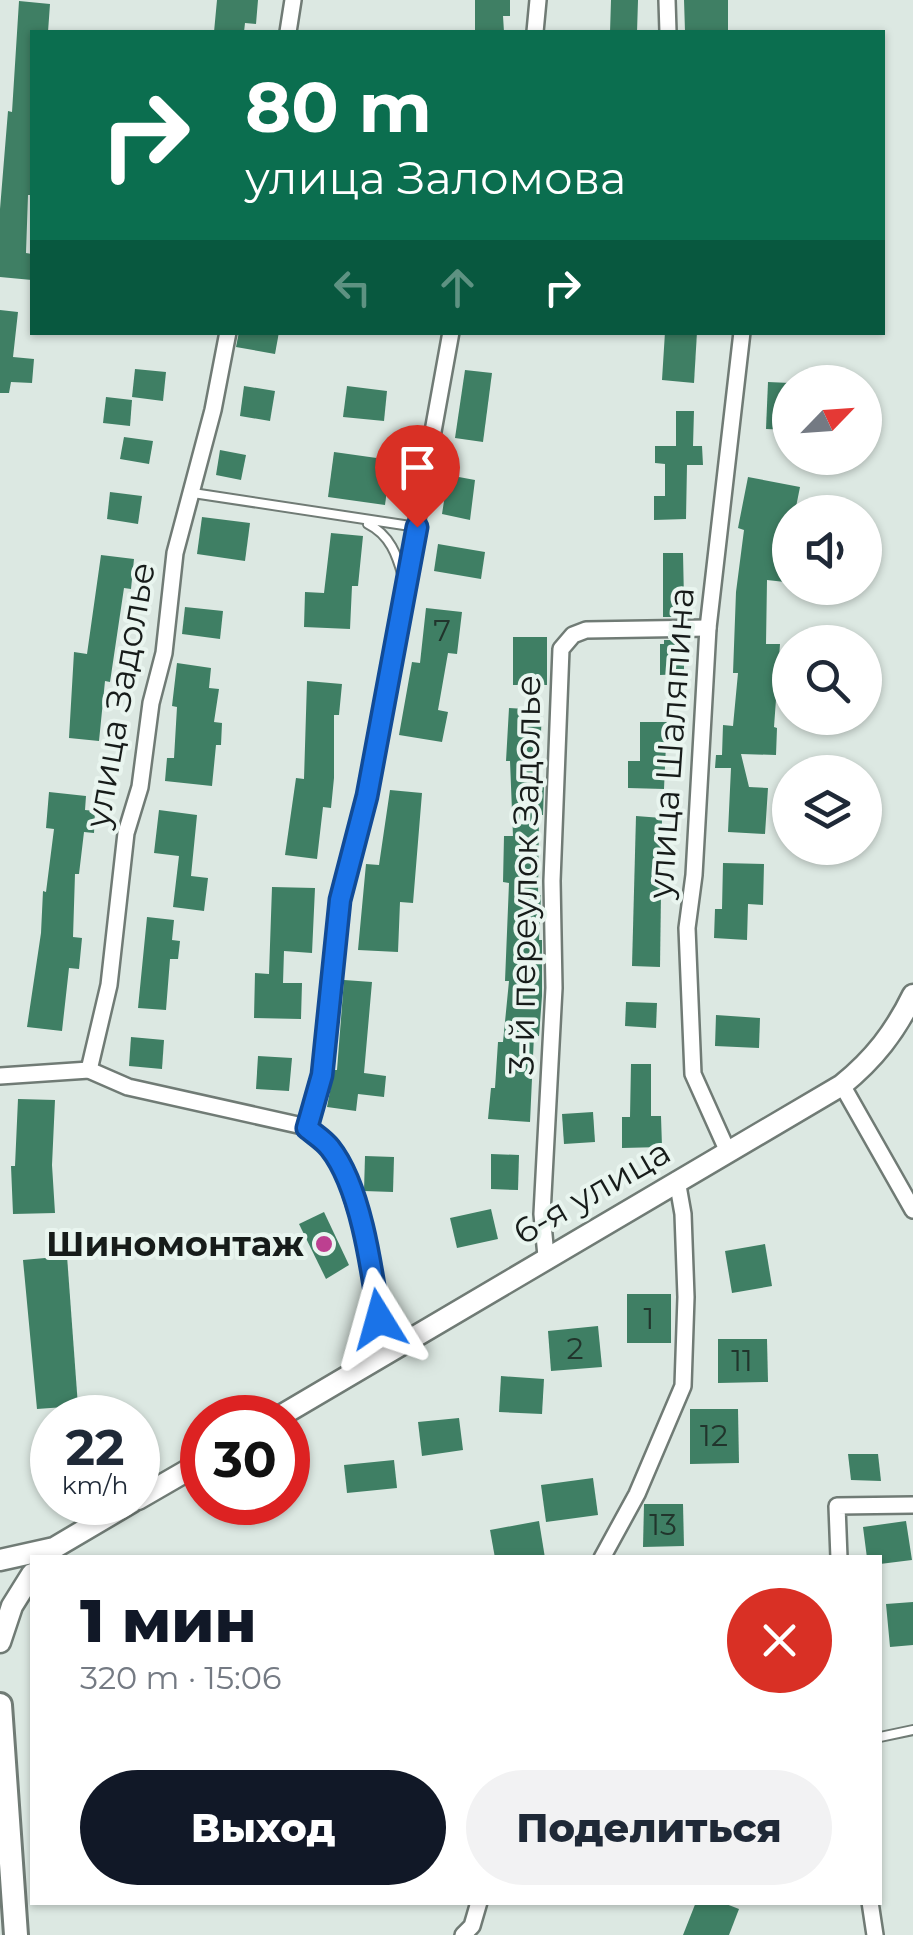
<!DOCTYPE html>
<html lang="ru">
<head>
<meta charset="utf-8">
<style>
	body { margin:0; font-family:Montserrat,sans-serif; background:#f2f2f3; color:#1f2937; height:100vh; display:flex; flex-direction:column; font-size:38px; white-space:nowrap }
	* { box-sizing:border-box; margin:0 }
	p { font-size:32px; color:#747a83 }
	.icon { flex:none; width:55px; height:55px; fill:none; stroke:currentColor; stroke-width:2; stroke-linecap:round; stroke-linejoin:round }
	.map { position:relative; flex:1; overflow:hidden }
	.sheet { position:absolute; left:30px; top:1555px; width:852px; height:350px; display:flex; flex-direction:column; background:#fff; border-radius:0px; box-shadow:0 2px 8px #0004 }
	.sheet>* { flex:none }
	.guide { position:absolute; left:30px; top:30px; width:855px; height:305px; border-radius:0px; box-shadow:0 2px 8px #0004; background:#0b6e4f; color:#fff; overflow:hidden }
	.needle { width:65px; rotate:65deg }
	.fabs { position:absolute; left:772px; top:365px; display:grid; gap:20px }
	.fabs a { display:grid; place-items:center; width:110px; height:110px; border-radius:50%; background:#fff; box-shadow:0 2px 8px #0004; font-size:50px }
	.speed { position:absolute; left:30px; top:1395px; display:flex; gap:20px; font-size:50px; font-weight:700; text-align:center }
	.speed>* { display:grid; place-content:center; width:130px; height:130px; border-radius:50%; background:#fff; box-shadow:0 2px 8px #0004; line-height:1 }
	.speed small { font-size:25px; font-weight:400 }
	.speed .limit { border:15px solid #d22; background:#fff; color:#111 }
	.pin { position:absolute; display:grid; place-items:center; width:85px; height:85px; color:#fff; margin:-102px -42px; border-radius:50% 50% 50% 0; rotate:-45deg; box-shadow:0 0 10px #0007 }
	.pin .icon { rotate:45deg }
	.me { position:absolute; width:110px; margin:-55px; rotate:352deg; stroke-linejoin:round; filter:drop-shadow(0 0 8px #0008) }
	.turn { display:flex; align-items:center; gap:35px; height:210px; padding:0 50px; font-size:45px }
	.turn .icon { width:130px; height:130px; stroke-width:2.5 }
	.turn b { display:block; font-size:70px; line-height:85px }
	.lanes { display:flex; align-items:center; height:95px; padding:0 50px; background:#0003; justify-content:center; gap:50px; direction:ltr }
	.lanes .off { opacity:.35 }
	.round { display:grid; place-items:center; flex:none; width:105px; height:105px; border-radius:52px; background:#f2f2f3 }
	.head { display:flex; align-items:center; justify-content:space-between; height:170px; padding:0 50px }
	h1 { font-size:60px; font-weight:800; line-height:75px; color:#111827 }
	.cta { display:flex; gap:20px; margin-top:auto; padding:20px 50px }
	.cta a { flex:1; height:115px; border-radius:60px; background:#111827; color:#fff; font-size:40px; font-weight:800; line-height:115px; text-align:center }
	.cta a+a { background:#f2f2f3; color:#1f2937 }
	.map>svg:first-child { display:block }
	.building { fill:#3f7f64 }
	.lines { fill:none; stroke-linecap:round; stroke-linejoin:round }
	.service-casing { stroke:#707b75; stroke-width:12 }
	.minor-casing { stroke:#707b75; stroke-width:20 }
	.tertiary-casing { stroke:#707b75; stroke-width:25 }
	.secondary-casing { stroke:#707b75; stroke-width:28 }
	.service { stroke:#fff; stroke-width:8 }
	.minor { stroke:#fff; stroke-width:15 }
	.tertiary { stroke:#fff; stroke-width:20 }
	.secondary { stroke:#fff; stroke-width:22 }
	.route-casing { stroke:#114b97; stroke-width:25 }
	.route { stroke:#1a73e8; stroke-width:18 }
	.poi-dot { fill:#bd4090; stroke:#e9f5ef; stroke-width:4 }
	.labels { text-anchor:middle; stroke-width:8; stroke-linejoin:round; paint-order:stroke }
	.number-label { font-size:30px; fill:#21352c }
	.street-label { font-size:35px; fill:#171c1a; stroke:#e9f5ef }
	.poi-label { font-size:35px; font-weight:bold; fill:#171c1a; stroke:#e9f5ef; text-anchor:end }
</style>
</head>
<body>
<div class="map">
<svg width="913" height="1935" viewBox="0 0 913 1935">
	<rect width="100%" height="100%" fill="#dce8e2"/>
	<g class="building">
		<path d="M217 0H258L256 24 245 23 244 32H214Z"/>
		<path d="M475 0H510V16H503L504 32H475Z"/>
		<path d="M611 0H638L637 32H610Z"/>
		<path d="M684 0H728V32H685Z"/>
		<path d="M19 1 50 4 48 32H32V195H28L26 253 32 254V280L0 277V209L8 111 12 112Z"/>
		<path d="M0 310 18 312 13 357 34 359 32 383 11 382 9 393H0Z"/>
		<path d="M239 332H279L275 354 236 347Z"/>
		<path d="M665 332H697L694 383 662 380Z"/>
		<path d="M135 369 166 372 163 401 132 397Z"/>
		<path d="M465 370 492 373 483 442 455 438Z"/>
		<path d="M768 382 790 383V430L766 429Z"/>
		<path d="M244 386 275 391 270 421 240 416Z"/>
		<path d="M347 386 387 391 384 421 343 417Z"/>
		<path d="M106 397 132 400 130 426 103 423Z"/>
		<path d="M676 411H694L693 446H702L703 465H687L686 519 654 520V496H665V464L655 463V446H676Z"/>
		<path d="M124 437 153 441 149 464 120 459Z"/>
		<path d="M220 450 246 455 241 480 216 475Z"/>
		<path d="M334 452 391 460 385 505 328 497Z"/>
		<path d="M448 475 475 480 470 520 442 514Z"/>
		<path d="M748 477 800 487 795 512H790L785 582 767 580 766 644H780L774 727 777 728 776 755 741 754 749 787 768 788 765 834 728 832 731 768H715L716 755H722L723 725 733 726 738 673H733L736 592 744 530 738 528Z"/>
		<path d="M110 492 142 496 138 524 107 519Z"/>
		<path d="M202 517 250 523 245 561 197 554Z"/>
		<path d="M331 533 363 536 358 586H352L350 629 304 627 305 592 324 593Z"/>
		<path d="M438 544 485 552 481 579 434 571Z"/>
		<path d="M663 553H683L684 600 693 599 694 617H663Z"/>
		<path d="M101 555 134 559 131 589 124 588 110 682 105 681 99 741 69 738 74 652 87 654Z"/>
		<path d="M185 607 223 611 220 639 182 634Z"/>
		<path d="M426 608 462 612 457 654 448 653 438 710 448 712 442 742 399 735 412 662 420 663Z"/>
		<rect x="513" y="637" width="34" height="48"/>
		<path d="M664 640H684V674L660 675V644H664Z"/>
		<path d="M177 663 211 668 209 688 219 689 214 722 222 723 221 745H216L212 786 165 781 167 758H174L177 707 172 706Z"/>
		<path d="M307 681 342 684 339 715H334V778L331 808 323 807 317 859 285 855 296 778 304 779Z"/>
		<path d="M509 708 542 710 539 777H544V786L543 815H539L538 895H541L539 940H542V996L539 1036 534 1035 530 1122 488 1119 491 1088H495L498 1042H503L509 981H505L509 883 503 882 504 836H513L510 761H506Z"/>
		<path d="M640 722H667L664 789 628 788V761H640Z"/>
		<path d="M390 790 422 793 413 903 400 902 398 952 358 950 366 864 379 865Z"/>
		<path d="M49 792 86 796 85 810 95 811 94 833 84 832 79 874H75L73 937 82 938 79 969 69 968 62 1031 27 1027 41 933 43 891 46 892 54 829 46 828Z"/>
		<path d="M159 810 197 815 191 876 208 878 204 911 173 907 179 856 154 853Z"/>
		<path d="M636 816 662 818 660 967 632 966Z"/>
		<path d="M723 863 764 864 763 905 748 904 747 940 714 938 715 909H722Z"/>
		<path d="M272 887 315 888 312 953 284 951 283 983H302L301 1019 254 1018 255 973 269 974Z"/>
		<path d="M147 917 174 920 172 940 180 941 178 959H170L166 1010 138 1008Z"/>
		<path d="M344 980 372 982 364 1073 386 1076 384 1097 358 1094 356 1111 327 1107 334 1070H337Z"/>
		<path d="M626 1002 657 1003 656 1028 625 1026Z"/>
		<path d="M716 1015 760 1018 759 1048 715 1046Z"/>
		<path d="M131 1037 164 1040 162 1069 129 1066Z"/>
		<path d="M258 1056 292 1058 289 1091 256 1089Z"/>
		<path d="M631 1064H651V1116H661L662 1147 622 1148V1117H630Z"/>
		<path d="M18 1099 55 1100 52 1165 55 1213 13 1214 11 1166H15Z"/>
		<path d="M593 1112 595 1142 564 1144 562 1114Z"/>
		<path d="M491 1154 519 1155 518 1190 491 1189Z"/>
		<path d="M365 1156 394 1157 393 1192 364 1191Z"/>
		<path d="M491 1209 498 1239 457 1248 450 1218Z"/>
		<path d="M324 1212 349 1265 326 1279 299 1224Z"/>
		<path d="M765 1244 772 1286 732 1293 725 1251Z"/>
		<path d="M67 1256 78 1406 37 1409 23 1260Z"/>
		<rect x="627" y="1294" width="44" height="49"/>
		<path d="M598 1326 602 1367 551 1371 548 1331Z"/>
		<path d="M718 1339H767L768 1382 718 1383Z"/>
		<path d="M501 1376 544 1379 542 1414 499 1412Z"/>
		<path d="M690 1409H738L739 1463 690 1464Z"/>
		<path d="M459 1418 463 1450 422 1456 418 1422Z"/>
		<path d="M848 1454H878L881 1481 851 1480Z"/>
		<path d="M394 1460 397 1488 347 1493 344 1465Z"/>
		<path d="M593 1478 598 1515 546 1522 541 1485Z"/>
		<path d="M644 1504H683L684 1546 643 1547Z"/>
		<path d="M539 1521 545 1558H495L490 1530Z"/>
		<path d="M906 1521 912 1560 880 1564V1558H867L863 1527Z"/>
		<path d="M913 1602V1645L890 1647 886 1604Z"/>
		<path d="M696 1902H721L739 1909 729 1935H683Z"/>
	</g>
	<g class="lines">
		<defs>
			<g id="service">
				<path d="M193 493 417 527"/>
				<path d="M368 524C390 535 397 555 403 577"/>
				<path d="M880 1737 913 1730"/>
			</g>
			<g id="minor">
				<path d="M667 0 668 32"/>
				<path d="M288 32 293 0"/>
				<path d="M535 32 538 0"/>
				<path d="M89 1070 109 985 126 833 140 787 151 703 164 653 175 553 213 410 228 332"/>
				<path d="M0 1076 89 1070 128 1087 307 1127 329 1147 344 1172 362 1228 379 1319 391 1349"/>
				<path d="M842 1085 913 1210"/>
				<path d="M307 1127 322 1075 340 900 367 796 451 332"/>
				<path d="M728 1152 693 1074 687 928 694 875 708 628 742 332"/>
				<path d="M546 1256 542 1214 554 988 552 881 561 649 573 635 586 630 708 628"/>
				<path d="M602 1558 637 1494 683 1386 686 1297 683 1214 677 1180"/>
				<path d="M839 1558 837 1506 913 1505"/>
				<path d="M870 1902 875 1935"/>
				<path d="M463 1935 472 1926 479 1902"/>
			</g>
			<g id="tertiary">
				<path d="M277 1418 842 1085C874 1059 895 1032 913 995"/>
				<path d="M138 1499 202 1462"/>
				<path d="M0 1560 54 1548 132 1502"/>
				<path d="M0 1642 12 1606 32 1574"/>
			</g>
			<path id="secondary" d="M0 1705 16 1935"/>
		</defs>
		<use href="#service" class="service-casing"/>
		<use href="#minor" class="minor-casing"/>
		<use href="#tertiary" class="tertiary-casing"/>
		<use href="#secondary" class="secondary-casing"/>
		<use href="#service" class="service"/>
		<use href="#minor" class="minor"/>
		<use href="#tertiary" class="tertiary"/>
		<use href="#secondary" class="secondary"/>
	</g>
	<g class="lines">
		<defs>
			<path id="route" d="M379 1319C372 1271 361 1187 330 1148 324 1140 314 1134 307 1128L322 1075 340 900 367 796 417 527"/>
		</defs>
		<use href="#route" class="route-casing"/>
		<use href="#route" class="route"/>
	</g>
	<circle class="poi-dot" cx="324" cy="1244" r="10"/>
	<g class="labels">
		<g class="number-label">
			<text x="442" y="641">7</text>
			<text x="649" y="1329">1</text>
			<text x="575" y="1359">2</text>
			<text x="742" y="1371">11</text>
			<text x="714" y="1446">12</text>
			<text x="663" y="1535">13</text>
		</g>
		<g class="street-label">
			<text transform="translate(120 695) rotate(-80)" y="12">улица Задолье</text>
			<text transform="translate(671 743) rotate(-86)" y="12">улица Шаляпина</text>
			<text transform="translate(525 875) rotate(-89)" y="12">3-й переулок Задолье</text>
			<text transform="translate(592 1192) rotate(-30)" y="12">6-я улица</text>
		</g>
		<g class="poi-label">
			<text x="304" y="1256">Шиномонтаж</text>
		</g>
	</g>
</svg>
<div class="fabs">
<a><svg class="needle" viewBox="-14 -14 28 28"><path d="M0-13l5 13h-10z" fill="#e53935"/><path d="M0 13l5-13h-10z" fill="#747a83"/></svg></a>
<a><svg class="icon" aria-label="sound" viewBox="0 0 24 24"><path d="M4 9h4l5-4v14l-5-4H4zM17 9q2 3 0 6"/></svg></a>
<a><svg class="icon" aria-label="search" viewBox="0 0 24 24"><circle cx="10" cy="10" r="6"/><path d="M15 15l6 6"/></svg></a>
<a><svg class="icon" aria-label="layers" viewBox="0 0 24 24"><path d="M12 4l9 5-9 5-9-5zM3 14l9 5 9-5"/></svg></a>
</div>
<div class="speed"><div>22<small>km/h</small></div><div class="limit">30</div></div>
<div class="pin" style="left:417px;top:527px;background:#d93025"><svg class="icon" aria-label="arrive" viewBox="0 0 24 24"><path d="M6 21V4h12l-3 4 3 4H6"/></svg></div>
<svg class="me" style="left:379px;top:1319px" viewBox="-20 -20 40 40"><path d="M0-17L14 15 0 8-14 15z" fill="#1a73e8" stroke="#fff" stroke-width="4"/></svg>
<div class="guide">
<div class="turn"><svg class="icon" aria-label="right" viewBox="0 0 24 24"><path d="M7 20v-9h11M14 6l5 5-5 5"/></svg><div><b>80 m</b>улица Заломова</div></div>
<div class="lanes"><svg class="icon off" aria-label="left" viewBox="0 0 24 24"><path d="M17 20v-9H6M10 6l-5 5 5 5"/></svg><svg class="icon off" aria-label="ahead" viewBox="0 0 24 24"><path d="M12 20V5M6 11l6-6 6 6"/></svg><svg class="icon" aria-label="right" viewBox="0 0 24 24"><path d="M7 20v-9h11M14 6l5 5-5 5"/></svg></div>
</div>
<section class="sheet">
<div class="head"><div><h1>1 мин</h1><p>320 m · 15:06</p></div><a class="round" style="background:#d93025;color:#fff"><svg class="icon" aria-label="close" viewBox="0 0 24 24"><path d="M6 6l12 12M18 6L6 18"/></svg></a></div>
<div class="cta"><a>Выход</a><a>Поделиться</a></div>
</section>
</div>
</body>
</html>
